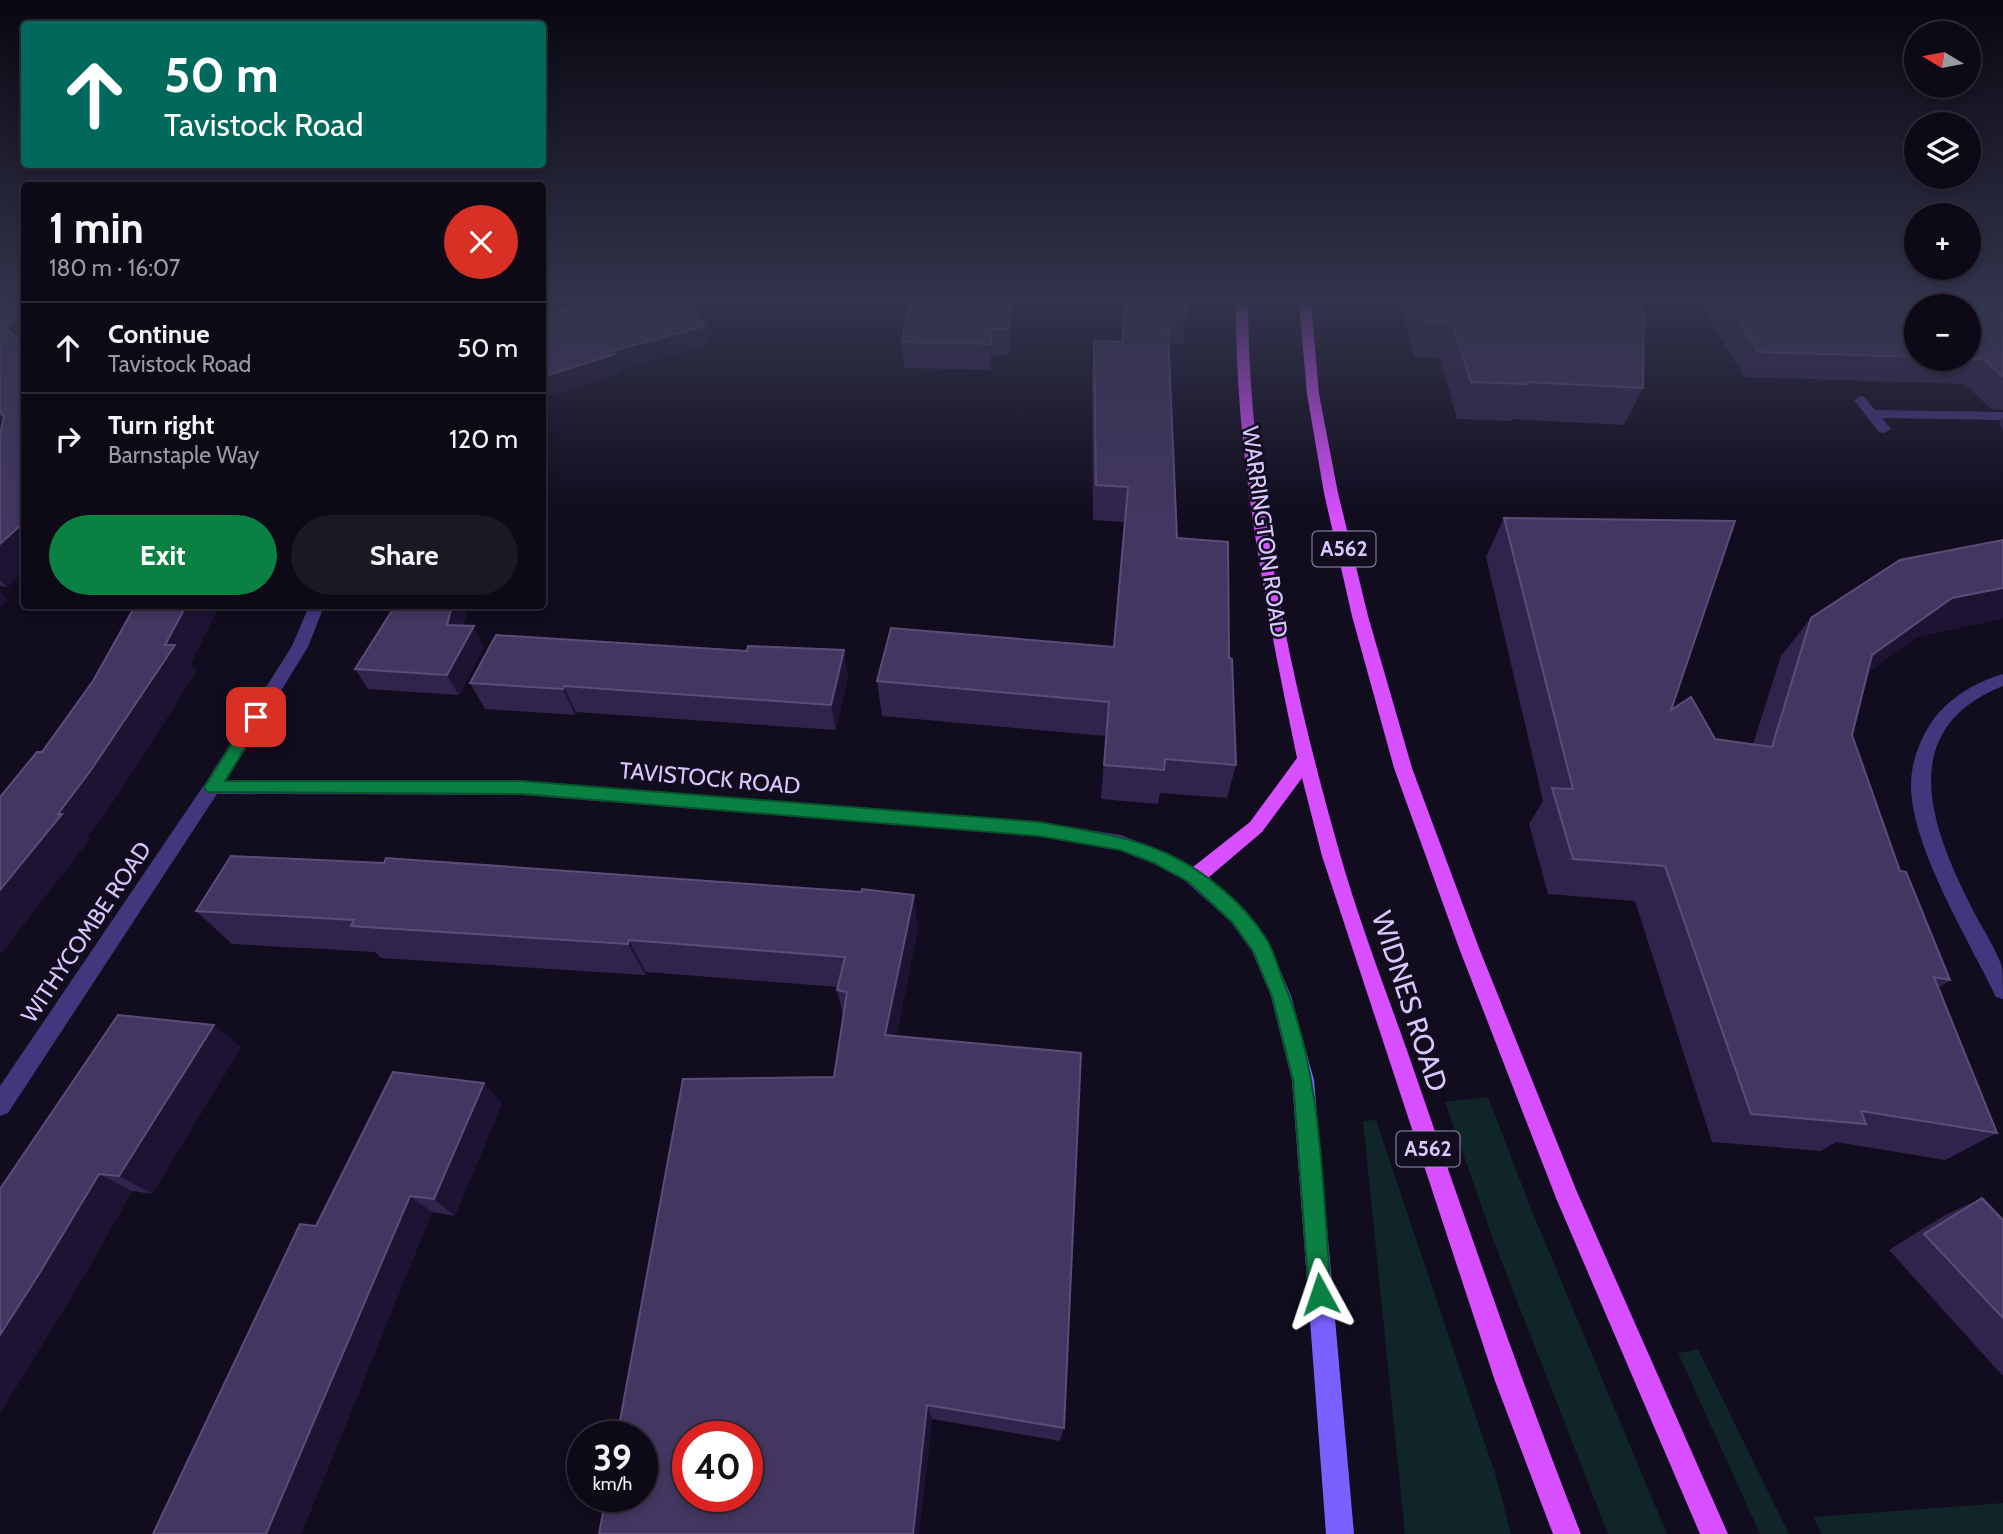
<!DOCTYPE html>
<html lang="en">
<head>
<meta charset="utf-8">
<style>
	body { margin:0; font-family:Cabin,sans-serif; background:#1b1723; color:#f1f3f6; height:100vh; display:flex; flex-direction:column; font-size:26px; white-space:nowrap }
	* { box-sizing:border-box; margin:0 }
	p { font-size:23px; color:#9a9aa1 }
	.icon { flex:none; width:38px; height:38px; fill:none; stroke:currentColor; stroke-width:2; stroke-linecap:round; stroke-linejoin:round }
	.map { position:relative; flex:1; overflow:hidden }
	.sheet { position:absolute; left:21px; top:182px; width:525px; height:427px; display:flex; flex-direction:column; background:#0d0916; border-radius:7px; box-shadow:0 4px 10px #0003,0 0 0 2px #2d2a35 }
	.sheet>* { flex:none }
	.hud { position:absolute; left:21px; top:21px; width:525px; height:147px; border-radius:7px; box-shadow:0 4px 10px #0003,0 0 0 2px #2d2a35; background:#00695c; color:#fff; overflow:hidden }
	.needle { width:46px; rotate:280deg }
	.tools { position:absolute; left:1904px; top:21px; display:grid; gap:14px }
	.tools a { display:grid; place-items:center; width:77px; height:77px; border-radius:50%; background:#0d0916; box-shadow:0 4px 10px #0003,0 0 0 2px #2d2a35; font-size:35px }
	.speed { position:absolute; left:567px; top:1421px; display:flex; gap:14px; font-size:35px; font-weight:700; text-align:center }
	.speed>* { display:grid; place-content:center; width:91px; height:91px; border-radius:50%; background:#0d0916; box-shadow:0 4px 10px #0003,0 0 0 2px #2d2a35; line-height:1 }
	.speed small { font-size:18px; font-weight:400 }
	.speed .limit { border:10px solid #d22; background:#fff; color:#111 }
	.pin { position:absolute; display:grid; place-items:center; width:60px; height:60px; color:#fff; margin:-30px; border-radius:14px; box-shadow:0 4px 10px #0006 }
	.me { position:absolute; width:77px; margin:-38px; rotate:355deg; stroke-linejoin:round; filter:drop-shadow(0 0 5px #0008) }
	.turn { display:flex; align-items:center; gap:24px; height:147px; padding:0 28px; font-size:32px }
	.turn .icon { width:91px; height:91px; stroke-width:2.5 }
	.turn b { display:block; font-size:49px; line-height:60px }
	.round { display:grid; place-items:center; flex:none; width:74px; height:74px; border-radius:37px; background:#1b1723 }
	.summary { display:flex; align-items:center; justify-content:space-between; height:119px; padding:0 28px }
	h1 { font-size:42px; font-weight:700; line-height:52px }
	.button { display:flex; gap:14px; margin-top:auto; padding:14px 28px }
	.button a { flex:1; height:80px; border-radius:42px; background:#0b8043; color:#fff; font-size:28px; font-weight:700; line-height:80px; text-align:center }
	.button a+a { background:#1b1723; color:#f1f3f6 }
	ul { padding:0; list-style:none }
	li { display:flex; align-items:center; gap:21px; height:91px; padding:0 28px; border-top:2px solid #2d2a35 }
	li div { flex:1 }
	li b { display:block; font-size:26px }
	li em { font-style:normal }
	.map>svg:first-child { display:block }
	.green { fill:#0f2528 }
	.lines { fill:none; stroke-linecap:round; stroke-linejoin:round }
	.street { fill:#43367d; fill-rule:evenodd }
	.secondary { fill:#7b5fff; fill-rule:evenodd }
	.primary { fill:#d74fff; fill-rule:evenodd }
	.wall { fill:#31244c; fill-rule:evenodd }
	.shaded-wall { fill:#1d1332 }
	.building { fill:#433660; stroke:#5a4d79; stroke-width:2; fill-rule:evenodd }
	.route { fill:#0b8043; stroke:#07532c; stroke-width:2 }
	.labels { text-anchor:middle; stroke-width:5; stroke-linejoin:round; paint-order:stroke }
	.shield { fill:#110c1e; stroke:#9c90bc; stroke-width:2 }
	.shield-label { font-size:21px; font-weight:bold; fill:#d7c8ff }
	.street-label { font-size:23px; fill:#d7c8ff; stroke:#110c1e }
	.near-street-label { font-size:28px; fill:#d7c8ff; stroke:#110c1e }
</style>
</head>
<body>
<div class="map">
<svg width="2003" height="1534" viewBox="0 0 2003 1534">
	<rect width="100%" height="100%" fill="#110c1e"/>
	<g class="green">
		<path d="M1488 1097 1532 1211 1667 1534H1608L1494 1242 1445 1102Z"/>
		<path d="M1376 1120 1496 1476 1511 1534H1405L1363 1121Z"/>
		<path d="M1698 1349 1789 1534H1760L1678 1353Z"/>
		<path d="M2003 1503V1534H1822L1813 1517Z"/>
	</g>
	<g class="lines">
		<g class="street">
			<path d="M1860 396 1864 397 1875 410 2003 412V420L1882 418 1891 429 1884 433 1879 432 1854 400Z"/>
			<path d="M309 606H324L308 647 226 780 522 781 1039 822 1121 835 1167 853 1202 871 1204 877 1202 883 1195 885 1153 863 1120 850 1039 836 522 795 217 794 8 1113 0 1116V1086L206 782 292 646Z"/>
			<path d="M2003 674V686C1890 731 1934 834 1975 914 1984 931 1996 949 2002 967 2003 976 2003 989 2003 999L1996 997C1969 940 1911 847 1911 785 1911 762 1920 739 1933 720 1950 697 1976 682 2003 674Z"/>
		</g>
		<path class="secondary" d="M1195 869 1202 871 1245 910 1267 940 1291 996 1314 1080 1354 1534H1326L1292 1080 1271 996 1252 951 1231 922 1188 883 1186 877 1188 871Z"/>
		<g class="primary">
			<path d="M1236 302H1248C1249 483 1290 680 1340 854 1362 932 1393 1008 1419 1085 1471 1236 1523 1386 1581 1534H1553L1495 1381 1322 856 1302 778 1262 832 1202 883 1195 885 1188 883 1186 877 1188 871 1250 822 1297 758C1266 608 1235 456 1236 302Z"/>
			<path d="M1299 302H1311L1319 394 1338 493 1368 616 1412 768 1479 948 1577 1192 1728 1534H1700L1556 1198 1459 948 1394 768 1352 616 1324 493 1307 394Z"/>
		</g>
	</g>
	<g class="wall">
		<path d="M0 302H24L7 587 0 586V434L4 419 0 415Z"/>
		<path d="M909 302H1013L1009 355H993L991 370 904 368 902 342Z"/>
		<path d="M1126 302 1187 310 1183 344 1168 343 1177 538 1229 658 1236 765 1227 798 1160 793 1158 804 1101 799 1106 736 882 716 877 681 1113 647 1124 522 1093 520 1092 375 1094 341 1122 342Z"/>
		<path d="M1399 302H1638L1643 388 1624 425 1512 419 1511 421 1457 419 1440 358 1414 357Z"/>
		<path d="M1699 302H2003V410L1991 409 1965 384 1744 377ZM1916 306 1969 359H1916Z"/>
		<path d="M2003 418V431L1999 423Z"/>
		<path d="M1504 518 1671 710 1715 739 1753 744 1781 656 1811 618 1917 637 1868 672 1852 735 1900 871 1950 980 1938 988 1997 1133 1945 1160 1836 1142 1821 1151 1712 1142 1635 901 1548 894 1529 824 1543 801 1486 557Z"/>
		<path d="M395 606H467L463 626 484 647 459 695 368 689 355 669Z"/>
		<path d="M848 677 836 730 576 712 575 715 485 709 470 683Z"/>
		<path d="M196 911 918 928 896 1036 1064 1428 1060 1441 932 1419 919 1534 834 1077 843 1015 837 990 838 987 646 972 645 975 381 958 375 952 232 944Z"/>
		<path d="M241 1047 152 1194 132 1191 77 1288 0 1189Z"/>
		<path d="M502 1103 455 1216 432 1212 301 1534H153L316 1226Z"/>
		<path d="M1982 1198 2003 1220V1376L1889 1250 1945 1215Z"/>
	</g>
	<g class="shaded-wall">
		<path d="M548 302H622L542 325V304Z"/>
		<path d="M1011 302H1013L1009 355V329Z"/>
		<path d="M24 315V349L3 324Z"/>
		<path d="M705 326 709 345 620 370 621 373 542 399V377L612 351Z"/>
		<path d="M992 329 993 355 991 370V344Z"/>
		<path d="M24 522V571L7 587 0 580V544Z"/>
		<path d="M2003 588V619L1917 637 1838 693 1872 655 1952 598Z"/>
		<path d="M0 591 8 600 0 607Z"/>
		<path d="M186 606H219L191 664 197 671 118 795 88 837 90 839 0 955V890L58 814 165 645Z"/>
		<path d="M452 606H467L458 645 447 625Z"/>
		<path d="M474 626 484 647 459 695 447 675Z"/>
		<path d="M844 650 848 677 836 730 831 705Z"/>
		<path d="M564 686 576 712 575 715 563 689Z"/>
		<path d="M914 895 918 928 890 1064 885 1035Z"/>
		<path d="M629 940 646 972 645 975 628 944Z"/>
		<path d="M214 1025 241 1047 152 1194 119 1176Z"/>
		<path d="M484 1083 502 1103 455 1216 434 1199Z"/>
		<path d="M99 1174 132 1191 77 1288 0 1414V1335Z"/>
		<path d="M410 1196 432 1212 301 1534H266Z"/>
		<path d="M927 1405 932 1419 919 1534H913Z"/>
	</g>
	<g class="building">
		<path d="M0 302H24V315L3 324 24 346V522L0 544V434L4 417 0 412Z"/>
		<path d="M589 302H686L705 326 612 351 615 354 542 377V316Z"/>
		<path d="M909 302H1011L1009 329H992L991 344 902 342Z"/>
		<path d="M1126 302H1188L1187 310 1167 309 1177 538 1228 542 1229 658 1232 659 1236 765 1165 759 1164 770 1104 765 1109 702 877 681 891 628 1114 647 1128 487 1096 485 1094 341 1122 342Z"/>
		<path d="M1420 302H1638L1644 315 1643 388 1526 382 1527 384 1471 382 1452 322 1425 320Z"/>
		<path d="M1727 302H2003V377L1984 359H1967H1969V306H1916V357L1759 352Z"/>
		<path d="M1504 518 1735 521 1671 710 1691 697 1715 739 1772 747 1811 618 1900 560 2003 540V588L1952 598 1872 655 1852 735 1900 871 1906 872 1950 980 1934 977 1997 1133 1861 1111 1866 1124 1751 1114 1665 866 1573 859 1552 788 1573 789Z"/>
		<path d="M135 606H186L165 645H175L91 770 58 814H62L0 890V797L37 752H42L93 681Z"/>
		<path d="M395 606H452L447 625 474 626 447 675 355 669Z"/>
		<path d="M496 635 747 651 748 646 844 650 831 705 564 686 563 689 470 683Z"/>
		<path d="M231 856 384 863 386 858 861 892 862 889 914 895 885 1035 1081 1053 1064 1428 927 1405 913 1534H599L606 1496H642V1437H617L683 1079 834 1077 847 992 837 990 845 957 629 940 628 944 351 926 354 920 196 911ZM688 1437H747V1496H688Z"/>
		<path d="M118 1015 214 1025 119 1176 99 1174 39 1274 0 1335V1189Z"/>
		<path d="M393 1072 484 1083 434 1199 410 1196 266 1534H153L300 1224 316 1226Z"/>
		<path d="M1982 1198 2003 1220V1318L1924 1234Z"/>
	</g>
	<linearGradient id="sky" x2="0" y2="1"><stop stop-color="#090710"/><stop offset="0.58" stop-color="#32344c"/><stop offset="1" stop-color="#32344c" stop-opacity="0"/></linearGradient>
	<rect width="2003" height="517" fill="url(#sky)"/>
	<path class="route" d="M256 711 264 717 225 781H522L1039 822C1082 830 1127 835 1168 854 1206 872 1244 903 1267 940 1273 951 1277 963 1281 975 1323 1074 1322 1187 1331 1294L1328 1302 1320 1305 1313 1302 1309 1294 1293 1080 1272 996 1253 951 1232 922 1189 882 1154 863 1120 850 1039 836 522 794 207 792 204 787 207 783 251 713Z"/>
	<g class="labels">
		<g class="shield">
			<rect x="1312.5" y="531.5" width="63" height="35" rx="5"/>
			<rect x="1396.5" y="1131.5" width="63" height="35" rx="5"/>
		</g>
		<g class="shield-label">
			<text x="1344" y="556">A562</text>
			<text x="1428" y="1156">A562</text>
		</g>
		<g class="street-label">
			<text transform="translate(1265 532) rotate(82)" y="8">WARRINGTON ROAD</text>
			<text transform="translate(710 778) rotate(5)" y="8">TAVISTOCK ROAD</text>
			<text transform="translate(86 932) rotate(-56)" y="8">WITHYCOMBE ROAD</text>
		</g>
		<g class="near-street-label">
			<text transform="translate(1410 1001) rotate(72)" y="10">WIDNES ROAD</text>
		</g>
	</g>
</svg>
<div class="tools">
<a><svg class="needle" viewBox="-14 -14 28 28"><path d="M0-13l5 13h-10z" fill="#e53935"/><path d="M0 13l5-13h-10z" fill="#9a9aa1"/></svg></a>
<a><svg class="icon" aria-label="layers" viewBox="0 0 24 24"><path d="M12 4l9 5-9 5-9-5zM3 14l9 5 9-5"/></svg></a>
<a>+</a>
<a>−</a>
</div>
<div class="speed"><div>39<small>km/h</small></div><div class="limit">40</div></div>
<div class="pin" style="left:256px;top:717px;background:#d93025"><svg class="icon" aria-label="arrive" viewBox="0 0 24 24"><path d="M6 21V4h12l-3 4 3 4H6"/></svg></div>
<svg class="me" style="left:1320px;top:1294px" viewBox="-20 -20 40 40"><path d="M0-17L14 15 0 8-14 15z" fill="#0b8043" stroke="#fff" stroke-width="4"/></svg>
<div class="hud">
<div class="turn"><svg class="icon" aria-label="ahead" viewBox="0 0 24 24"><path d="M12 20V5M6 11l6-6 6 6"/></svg><div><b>50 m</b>Tavistock Road</div></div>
</div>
<section class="sheet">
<div class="summary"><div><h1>1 min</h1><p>180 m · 16:07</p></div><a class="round" style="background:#d93025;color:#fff"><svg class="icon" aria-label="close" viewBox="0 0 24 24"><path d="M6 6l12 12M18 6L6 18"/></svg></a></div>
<ul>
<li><svg class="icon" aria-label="ahead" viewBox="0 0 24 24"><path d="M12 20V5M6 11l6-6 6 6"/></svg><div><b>Continue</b><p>Tavistock Road</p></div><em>50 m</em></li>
<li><svg class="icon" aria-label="right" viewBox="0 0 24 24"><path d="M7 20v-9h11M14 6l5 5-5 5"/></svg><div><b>Turn right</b><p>Barnstaple Way</p></div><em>120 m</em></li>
</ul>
<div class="button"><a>Exit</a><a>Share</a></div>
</section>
</div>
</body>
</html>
